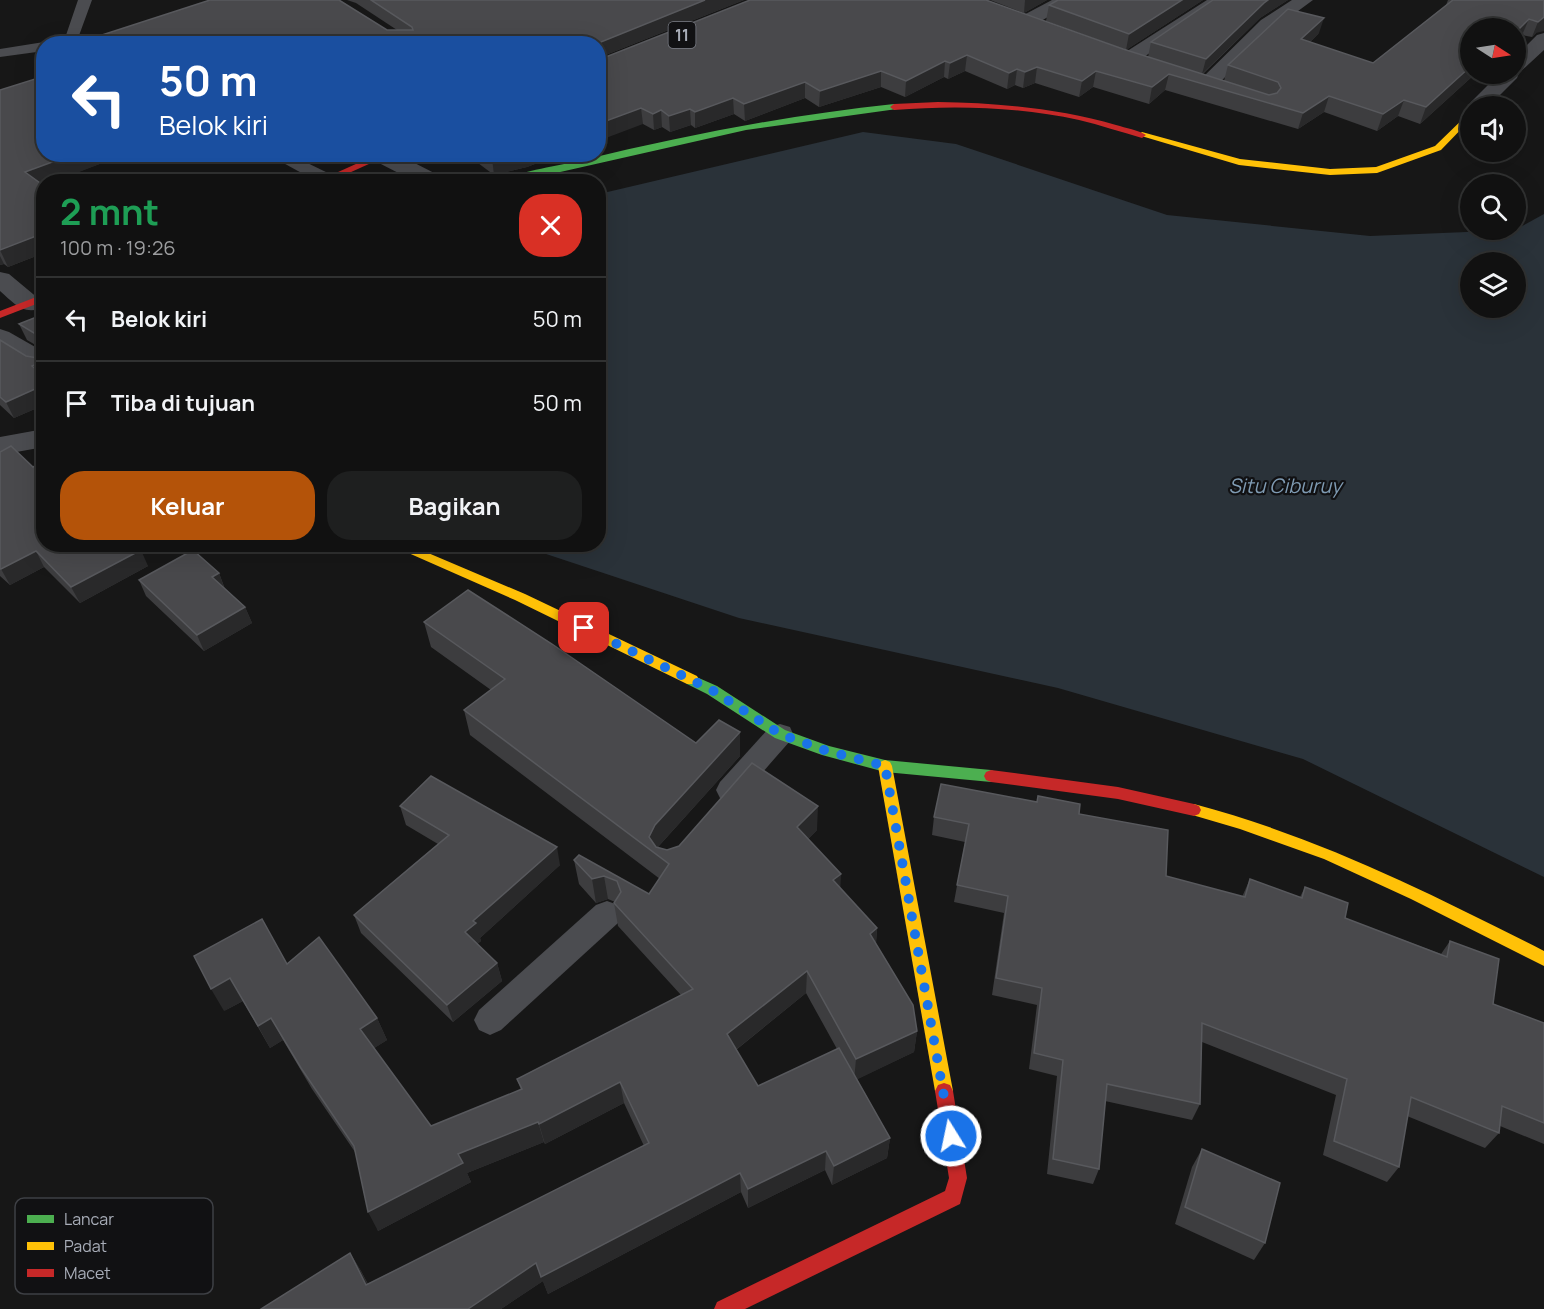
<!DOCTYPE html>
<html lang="id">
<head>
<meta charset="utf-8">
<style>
	body { margin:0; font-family:Manrope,sans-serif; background:#1e1f1f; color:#f1f3f6; height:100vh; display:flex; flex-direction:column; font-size:22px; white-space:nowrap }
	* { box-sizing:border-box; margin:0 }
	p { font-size:20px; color:#9c9d9f }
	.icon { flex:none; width:33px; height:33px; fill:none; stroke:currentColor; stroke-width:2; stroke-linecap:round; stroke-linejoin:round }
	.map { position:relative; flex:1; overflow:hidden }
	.sheet { position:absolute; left:36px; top:174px; width:570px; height:378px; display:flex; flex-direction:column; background:#111; border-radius:24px; box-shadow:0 6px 24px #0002,0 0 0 2px #303131 }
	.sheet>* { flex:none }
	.top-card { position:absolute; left:36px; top:36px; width:570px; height:126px; border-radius:24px; box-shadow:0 6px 24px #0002,0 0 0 2px #303131; background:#1a4fa0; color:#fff; overflow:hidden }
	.needle { width:39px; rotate:102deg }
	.buttons { position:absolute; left:1460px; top:18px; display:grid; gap:12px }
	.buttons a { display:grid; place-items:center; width:66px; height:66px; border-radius:50%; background:#111; box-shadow:0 6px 24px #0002,0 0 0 2px #303131; font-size:30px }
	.pin { position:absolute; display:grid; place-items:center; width:51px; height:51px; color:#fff; margin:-26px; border-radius:12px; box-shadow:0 3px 9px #0006 }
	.me { position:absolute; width:66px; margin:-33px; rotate:350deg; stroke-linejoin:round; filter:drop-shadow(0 0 4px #0008) }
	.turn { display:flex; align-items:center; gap:21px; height:126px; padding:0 24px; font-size:27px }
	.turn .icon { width:78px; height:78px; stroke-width:2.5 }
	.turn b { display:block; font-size:42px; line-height:51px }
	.round { display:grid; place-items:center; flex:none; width:63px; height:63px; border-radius:24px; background:#1e1f1f }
	.head { display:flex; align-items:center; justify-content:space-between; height:102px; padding:0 24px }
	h1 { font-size:36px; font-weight:700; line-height:45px; color:#1e9e55 }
	.button { display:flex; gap:12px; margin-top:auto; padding:12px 24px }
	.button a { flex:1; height:69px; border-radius:24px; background:#b45309; color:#fff; font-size:24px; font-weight:700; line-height:69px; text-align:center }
	.button a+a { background:#1e1f1f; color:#f1f3f6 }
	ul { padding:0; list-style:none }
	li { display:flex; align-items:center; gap:18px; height:84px; padding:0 24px; border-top:2px solid #303131 }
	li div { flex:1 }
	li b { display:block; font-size:22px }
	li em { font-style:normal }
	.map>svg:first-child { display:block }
	.water { fill:#2a3239; fill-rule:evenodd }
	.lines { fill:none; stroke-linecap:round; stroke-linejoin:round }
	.lane { fill:#4b4c50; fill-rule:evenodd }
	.street { fill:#4b4c50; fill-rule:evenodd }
	.fast { fill:#4caf50; fill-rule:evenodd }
	.slow { fill:#ffc107; fill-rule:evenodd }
	.jam { fill:#c62828; fill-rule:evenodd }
	.wall { fill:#3d3d3f; fill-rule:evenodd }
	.shaded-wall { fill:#29292a }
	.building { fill:#49494c; stroke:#58595d; stroke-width:1.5 }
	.route { stroke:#1a73e8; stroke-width:10; stroke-dasharray:0 18 }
	.labels { text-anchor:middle; stroke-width:4.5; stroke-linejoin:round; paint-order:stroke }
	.shield { fill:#111113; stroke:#7b7e86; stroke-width:1.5 }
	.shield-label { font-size:16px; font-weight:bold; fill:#a8adb8 }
	.water-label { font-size:20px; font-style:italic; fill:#7f9bb3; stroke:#111113 }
	.key { fill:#111113; stroke:#3e4045; stroke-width:1.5 }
	.key-label { font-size:16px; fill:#a8adb8 }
</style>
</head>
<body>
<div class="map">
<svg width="1544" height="1309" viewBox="0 0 1544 1309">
	<rect width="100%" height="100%" fill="#171717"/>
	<path class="water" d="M863 132 956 144 1167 215 1370 236 1515 230 1544 214V877L1303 759 1058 688 739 618 519 545 598 544 599 194ZM1470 262H1515V308H1470Z"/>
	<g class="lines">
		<g class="lane">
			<path d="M78 0H92L77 41 79 44H63Z"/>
			<path d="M44 42 50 44H44V51L0 57V49Z"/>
			<path d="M267 154H289L332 175 335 179 333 182H318Z"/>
			<path d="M780 724 790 727 793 734 790 741 740 798 730 801 720 798 716 790 720 782 770 727Z"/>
			<path d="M607 901 618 905 622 914 618 923 501 1030 490 1035 479 1030 474 1020 479 1010 596 905Z"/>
		</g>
		<g class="street">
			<path d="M1052 0H1074L1071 4 1032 26H1018L1016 22 1018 18Z"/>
			<path d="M1207 0H1228L1135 63H1121L1118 59 1121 55Z"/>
			<path d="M1292 0H1313L1275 28 1214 88H1200L1197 84 1200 80 1261 20Z"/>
			<path d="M1544 33V50L1519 73 1517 78 1489 106H1470V109L1468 106 1471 102 1499 74H1515V57L1537 35Z"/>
			<path d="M373 154H397L442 177 445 182H416L375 161Z"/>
			<path d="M0 272 9 274 39 299 43 304 39 309C21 314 13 302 0 291Z"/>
			<path d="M0 329 9 332 44 352V372L35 370 0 348Z"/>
			<path d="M44 429V447L0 455V437Z"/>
		</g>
		<g class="fast">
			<path d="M894 104 898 107 897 109 746 130 516 182H499C515 172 562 165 583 160 686 135 789 115 894 104Z"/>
			<path d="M692 675 717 686 785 730 829 746 885 760 991 770 996 772 998 776 996 780 991 782 885 772 822 755 775 738 707 694 687 684 685 680 687 676Z"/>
		</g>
		<g class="slow">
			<path d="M1470 112V120L1441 150 1377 173 1330 175 1239 165 1138 135 1142 132 1240 159 1330 169 1376 167 1435 146Z"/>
			<path d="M388 544H407L525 594 697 676 699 680 697 684H687L515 600Z"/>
			<path d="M885 760 890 762 892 766 953 1091 950 1097 944 1099 938 1097 935 1091 878 766 880 762Z"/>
			<path d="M1194 804C1318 837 1430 893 1544 951V966L1411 899 1324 859 1240 829 1189 814 1187 810 1189 806Z"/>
		</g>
		<g class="jam">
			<path d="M938 102C998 103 1058 108 1116 125 1126 128 1138 130 1146 135L1142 138C1121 132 1100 125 1079 120 1019 107 956 105 894 110L890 107 894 104Z"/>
			<path d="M378 154H391L329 182H316Z"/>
			<path d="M44 294V301L0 318V311Z"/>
			<path d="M991 770 1118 787 1194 804 1199 806 1201 810 1199 814 1194 816 1118 799 991 782 986 780 984 776 986 772Z"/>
			<path d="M944 1083 950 1085 953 1091 967 1178 960 1204 745 1309H714L717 1302 945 1191 949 1178 935 1091 938 1085Z"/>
		</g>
	</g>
	<g class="wall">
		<path d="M347 0H744L598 58V44H105L102 35 397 30 356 3Z"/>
		<path d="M990 0H1047L1024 13Z"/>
		<path d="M1058 0H1203L1126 50 1046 21 1049 5Z"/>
		<path d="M1213 0H1288L1260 18 1203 74 1224 81 1228 65 1319 33 1310 42 1373 63 1446 5 1448 0H1544L1536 33 1532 37 1522 35 1515 28H1470V74H1475L1420 124 1398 116 1377 131 1324 112 1298 129 1165 90 1149 104 1093 87 1079 97 1035 83 1023 88 1015 85 1007 89 965 71 948 79 944 77 905 97 881 87 819 107 805 98 745 121 734 114 695 128 691 125 670 132 662 127 654 130 643 124 598 60 1123 49 1148 57 1151 42Z"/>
		<path d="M0 90 44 154H126L43 185 44 253 8 267 4 264 0 265Z"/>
		<path d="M466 154H561L527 167 494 175Z"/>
		<path d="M44 314V405L14 418 0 405V340L26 356 38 358 39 347 27 340 19 324Z"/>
		<path d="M0 452 33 467 148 566 80 603 44 567 10 585 0 576Z"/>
		<path d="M219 573 225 589 245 607 252 623 204 651 146 596 139 580Z"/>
		<path d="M424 622 696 743 740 756 658 847 667 850 817 830 808 839 840 888 877 928 876 944 917 1031 914 1052 857 1079 890 1138 887 1158 832 1185 825 1170 748 1208 741 1192 548 1294 543 1281 501 1309H261L350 1253 361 1271 368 1284 644 1146 624 1103 545 1144 544 1142 467 1173 471 1182 378 1231 355 1152 312 1089 283 1040 270 1048 243 1001 224 1011 287 964 377 1018 387 1040 374 1048 431 1126 521 1090 517 1079 681 995 618 926 614 903 615 902 608 899 596 903 579 884 574 860 649 894 660 879 470 735 464 710 491 690 431 647ZM806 993 837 1049 758 1086 736 1050Z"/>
		<path d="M1038 796 1079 814 1166 876 1242 897 1250 879 1300 897 1305 887 1345 918 1441 954 1450 941 1493 1004 1544 1023V1144L1500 1126 1499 1133 1485 1148 1407 1116 1399 1167 1387 1182 1323 1155 1336 1095 1202 1042 1200 1104 1192 1120 1105 1101 1099 1169 1093 1184 1047 1174 1057 1076 1029 1069 1037 1005 992 995 1004 913 954 902 965 842 932 835 934 817 1037 802Z"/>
		<path d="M400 806 560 865 480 938 481 941 477 944 497 963 502 981 453 1022 361 933 354 915 438 844 406 825Z"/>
		<path d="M1202 1149 1265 1243 1254 1260 1175 1224 1192 1167Z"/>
	</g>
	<g class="shaded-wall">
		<path d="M705 0H744L598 58V44H596Z"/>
		<path d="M1025 0H1047L1024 13Z"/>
		<path d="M1182 0H1203L1126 50 1129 34Z"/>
		<path d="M1268 0H1288L1260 18 1202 74 1206 59 1264 3Z"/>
		<path d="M1543 17H1544V31L1536 33 1532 37 1538 22Z"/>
		<path d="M1324 18 1319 33 1296 55 1301 39Z"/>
		<path d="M1529 19 1522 35 1515 42V33Z"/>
		<path d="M967 55 965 71 948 79 950 63Z"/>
		<path d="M945 61 944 77 905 97 906 81Z"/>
		<path d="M1037 67 1035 83 1023 88 1025 72Z"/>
		<path d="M1470 67V74H1475L1420 124 1426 107Z"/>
		<path d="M1017 69 1015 85 1007 89 1009 73Z"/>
		<path d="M881 71V87L819 107 820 91Z"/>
		<path d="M1096 71 1093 87 1079 97 1082 81Z"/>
		<path d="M1169 74 1165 90 1149 104 1152 87Z"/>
		<path d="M805 82V98L745 121 744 104Z"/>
		<path d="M1329 96 1324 112 1298 129 1303 113Z"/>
		<path d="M733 98 734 114 695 128V112Z"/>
		<path d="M1404 100 1398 116 1377 131 1383 114Z"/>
		<path d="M641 108 643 124 598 141V124Z"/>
		<path d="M690 109 691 125 670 132 669 116Z"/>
		<path d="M661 110 662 127 654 130 653 114Z"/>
		<path d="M74 154H126L53 182H44V185L33 189 25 172Z"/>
		<path d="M507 154H561L527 167 494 175 492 158Z"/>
		<path d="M44 233V253L8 267 0 250Z"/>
		<path d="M0 256 4 264 0 265Z"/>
		<path d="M44 361V380L32 366Z"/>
		<path d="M44 385V405L14 418 6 402Z"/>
		<path d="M141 550 148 566 80 603 71 587Z"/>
		<path d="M36 551 44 567 10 585 1 569Z"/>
		<path d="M219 573 225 590 212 577Z"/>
		<path d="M245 607 252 623 204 651 197 635Z"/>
		<path d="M740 732V756L657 848 649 837 655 825Z"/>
		<path d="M818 806 817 830 796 851 797 827Z"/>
		<path d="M557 847 560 865 480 938 481 941 471 950 465 932 473 921Z"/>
		<path d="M841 874 840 897 833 880Z"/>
		<path d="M604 876 608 899 596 903 592 879Z"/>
		<path d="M877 928 875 951 870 934Z"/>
		<path d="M497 963 502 981 453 1022 447 1005Z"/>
		<path d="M807 971 806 993 728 1056 727 1034Z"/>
		<path d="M230 978 243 1001 224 1011 211 989Z"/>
		<path d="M271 1018 283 1040 270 1048 258 1026Z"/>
		<path d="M377 1018 387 1040 370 1051 360 1029Z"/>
		<path d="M917 1031 914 1052 854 1081 856 1059Z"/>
		<path d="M620 1082 624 1103 545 1144 539 1124Z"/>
		<path d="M538 1122 544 1142 467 1173 471 1182 378 1231 368 1212 458 1154Z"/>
		<path d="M890 1138 887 1158 832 1185 834 1166Z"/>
		<path d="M826 1151 825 1170 748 1208V1189Z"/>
		<path d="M740 1173 741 1192 548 1294 541 1277Z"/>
		<path d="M350 1253 361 1271 377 1302 366 1285Z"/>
		<path d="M536 1263 543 1281 501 1309H468Z"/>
	</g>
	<g class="building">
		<path d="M210 0H339L387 30H413L412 27 371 0H705L596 44H116L102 35Z"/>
		<path d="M750 0H986L1123 49 1269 95 1277 93 1281 88 1278 82 1228 65 1288 9 1324 18 1301 39 1373 63 1453 0H1544V17L1538 22 1529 19 1515 33V28H1470V67L1426 107 1404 100 1383 114 1329 96 1303 113 1169 74 1152 87 1096 71 1082 81 1037 67 1025 72 1017 69 1009 73 967 55 950 63 945 61 906 81 881 71 820 91 805 82 744 104 733 98 695 112 690 109 669 116 661 110 653 114 641 108 598 124V60Z"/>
		<path d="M1058 0H1182L1129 34 1049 5Z"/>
		<path d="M1213 0H1268L1264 3 1206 59 1151 42Z"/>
		<path d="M35 79 44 85V154H74L25 172 44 186V233L0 250V90Z"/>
		<path d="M487 154H507L492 158Z"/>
		<path d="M44 314V361L32 366 44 376V385L6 402 0 397V340L26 356 38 358 39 336 19 324Z"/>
		<path d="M11 446 33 467 44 462V544H135L141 550 71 587 36 551 1 569H0V452Z"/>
		<path d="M193 550 219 573 212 577 245 607 197 635 139 580Z"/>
		<path d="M468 590 552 644 696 743 719 720 740 732 655 825 649 837 656 847 667 850 679 846 752 763 818 806 797 827 841 874 833 880 877 928 870 934 913 1005 917 1031 856 1059 807 971 727 1034 758 1086 839 1048 890 1138 834 1166 826 1151 748 1189 740 1173 541 1277 536 1263 468 1309H261L350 1253 366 1285 649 1143 620 1082 539 1124 538 1122 458 1154 463 1163 368 1212 354 1146 301 1068 271 1018 258 1026 230 978 211 989 194 956 262 919 287 964 319 937 377 1018 360 1029 431 1126 522 1089 517 1079 693 989 614 903 621 892 617 881 604 876 592 879 574 860 579 855 649 894 669 864 464 710 505 679 424 622Z"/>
		<path d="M431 776 557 847 473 921 476 923 465 932 497 963 447 1005 354 915 449 835 400 806Z"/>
		<path d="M941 784 1037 802 1038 796 1080 804 1079 814 1168 830 1166 876 1245 897 1250 879 1302 898 1305 887 1348 903 1345 918 1447 957 1450 941 1499 959 1493 1004 1544 1023V1123L1502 1106 1499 1133 1411 1097 1399 1167 1334 1141 1347 1079 1202 1023 1200 1104 1107 1084 1099 1169 1053 1159 1063 1060 1034 1053 1042 988 996 978 1008 896 957 885 969 824 934 817Z"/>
		<path d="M1202 1149 1280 1183 1265 1243 1185 1207Z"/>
	</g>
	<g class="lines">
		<path class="route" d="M584 628 712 690 780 734 827 751 885 766 951 1136"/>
	</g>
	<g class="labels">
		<rect class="shield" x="668.5" y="22" width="27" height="26" rx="4.5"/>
		<g class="shield-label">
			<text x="682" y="41">11</text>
		</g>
		<g class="water-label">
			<text x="1285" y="493">Situ Ciburuy</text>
		</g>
	</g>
	<rect x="15" y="1198" width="198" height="96" rx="9" class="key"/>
	<rect x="27" y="1215" width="27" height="8" fill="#4caf50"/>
	<rect x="27" y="1242" width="27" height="8" fill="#ffc107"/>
	<rect x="27" y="1269" width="27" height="8" fill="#c62828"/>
	<g class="key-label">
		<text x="64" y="1225">Lancar</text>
		<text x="64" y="1252">Padat</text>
		<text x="64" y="1279">Macet</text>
	</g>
</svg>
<div class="buttons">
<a><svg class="needle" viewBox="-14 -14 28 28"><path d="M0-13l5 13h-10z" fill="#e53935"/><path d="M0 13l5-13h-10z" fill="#9c9d9f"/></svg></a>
<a><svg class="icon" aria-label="sound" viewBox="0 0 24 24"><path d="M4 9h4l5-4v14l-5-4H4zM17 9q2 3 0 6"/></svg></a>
<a><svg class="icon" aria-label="search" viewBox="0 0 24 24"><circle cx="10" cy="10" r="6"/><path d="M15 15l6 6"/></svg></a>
<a><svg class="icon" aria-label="layers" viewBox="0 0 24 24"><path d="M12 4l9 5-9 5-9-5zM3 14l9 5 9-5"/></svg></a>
</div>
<div class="pin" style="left:584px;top:628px;background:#d93025"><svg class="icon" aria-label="arrive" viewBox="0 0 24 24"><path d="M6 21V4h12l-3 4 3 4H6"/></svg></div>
<svg class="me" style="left:951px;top:1136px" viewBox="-20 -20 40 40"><circle r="17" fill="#1a73e8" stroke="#fff" stroke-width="3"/><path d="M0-11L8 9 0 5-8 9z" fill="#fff"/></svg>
<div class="top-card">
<div class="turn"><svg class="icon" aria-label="left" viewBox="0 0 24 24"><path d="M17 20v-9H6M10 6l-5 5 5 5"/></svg><div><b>50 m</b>Belok kiri</div></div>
</div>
<section class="sheet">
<div class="head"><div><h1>2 mnt</h1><p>100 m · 19:26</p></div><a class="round" style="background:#d93025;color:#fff"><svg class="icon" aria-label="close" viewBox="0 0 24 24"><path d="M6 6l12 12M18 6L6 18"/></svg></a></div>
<ul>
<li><svg class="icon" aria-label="left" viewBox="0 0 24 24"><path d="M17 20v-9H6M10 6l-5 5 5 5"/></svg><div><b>Belok kiri</b></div><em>50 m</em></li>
<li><svg class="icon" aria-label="arrive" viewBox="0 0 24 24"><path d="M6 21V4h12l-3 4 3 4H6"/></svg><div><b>Tiba di tujuan</b></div><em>50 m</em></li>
</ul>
<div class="button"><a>Keluar</a><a>Bagikan</a></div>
</section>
</div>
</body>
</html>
